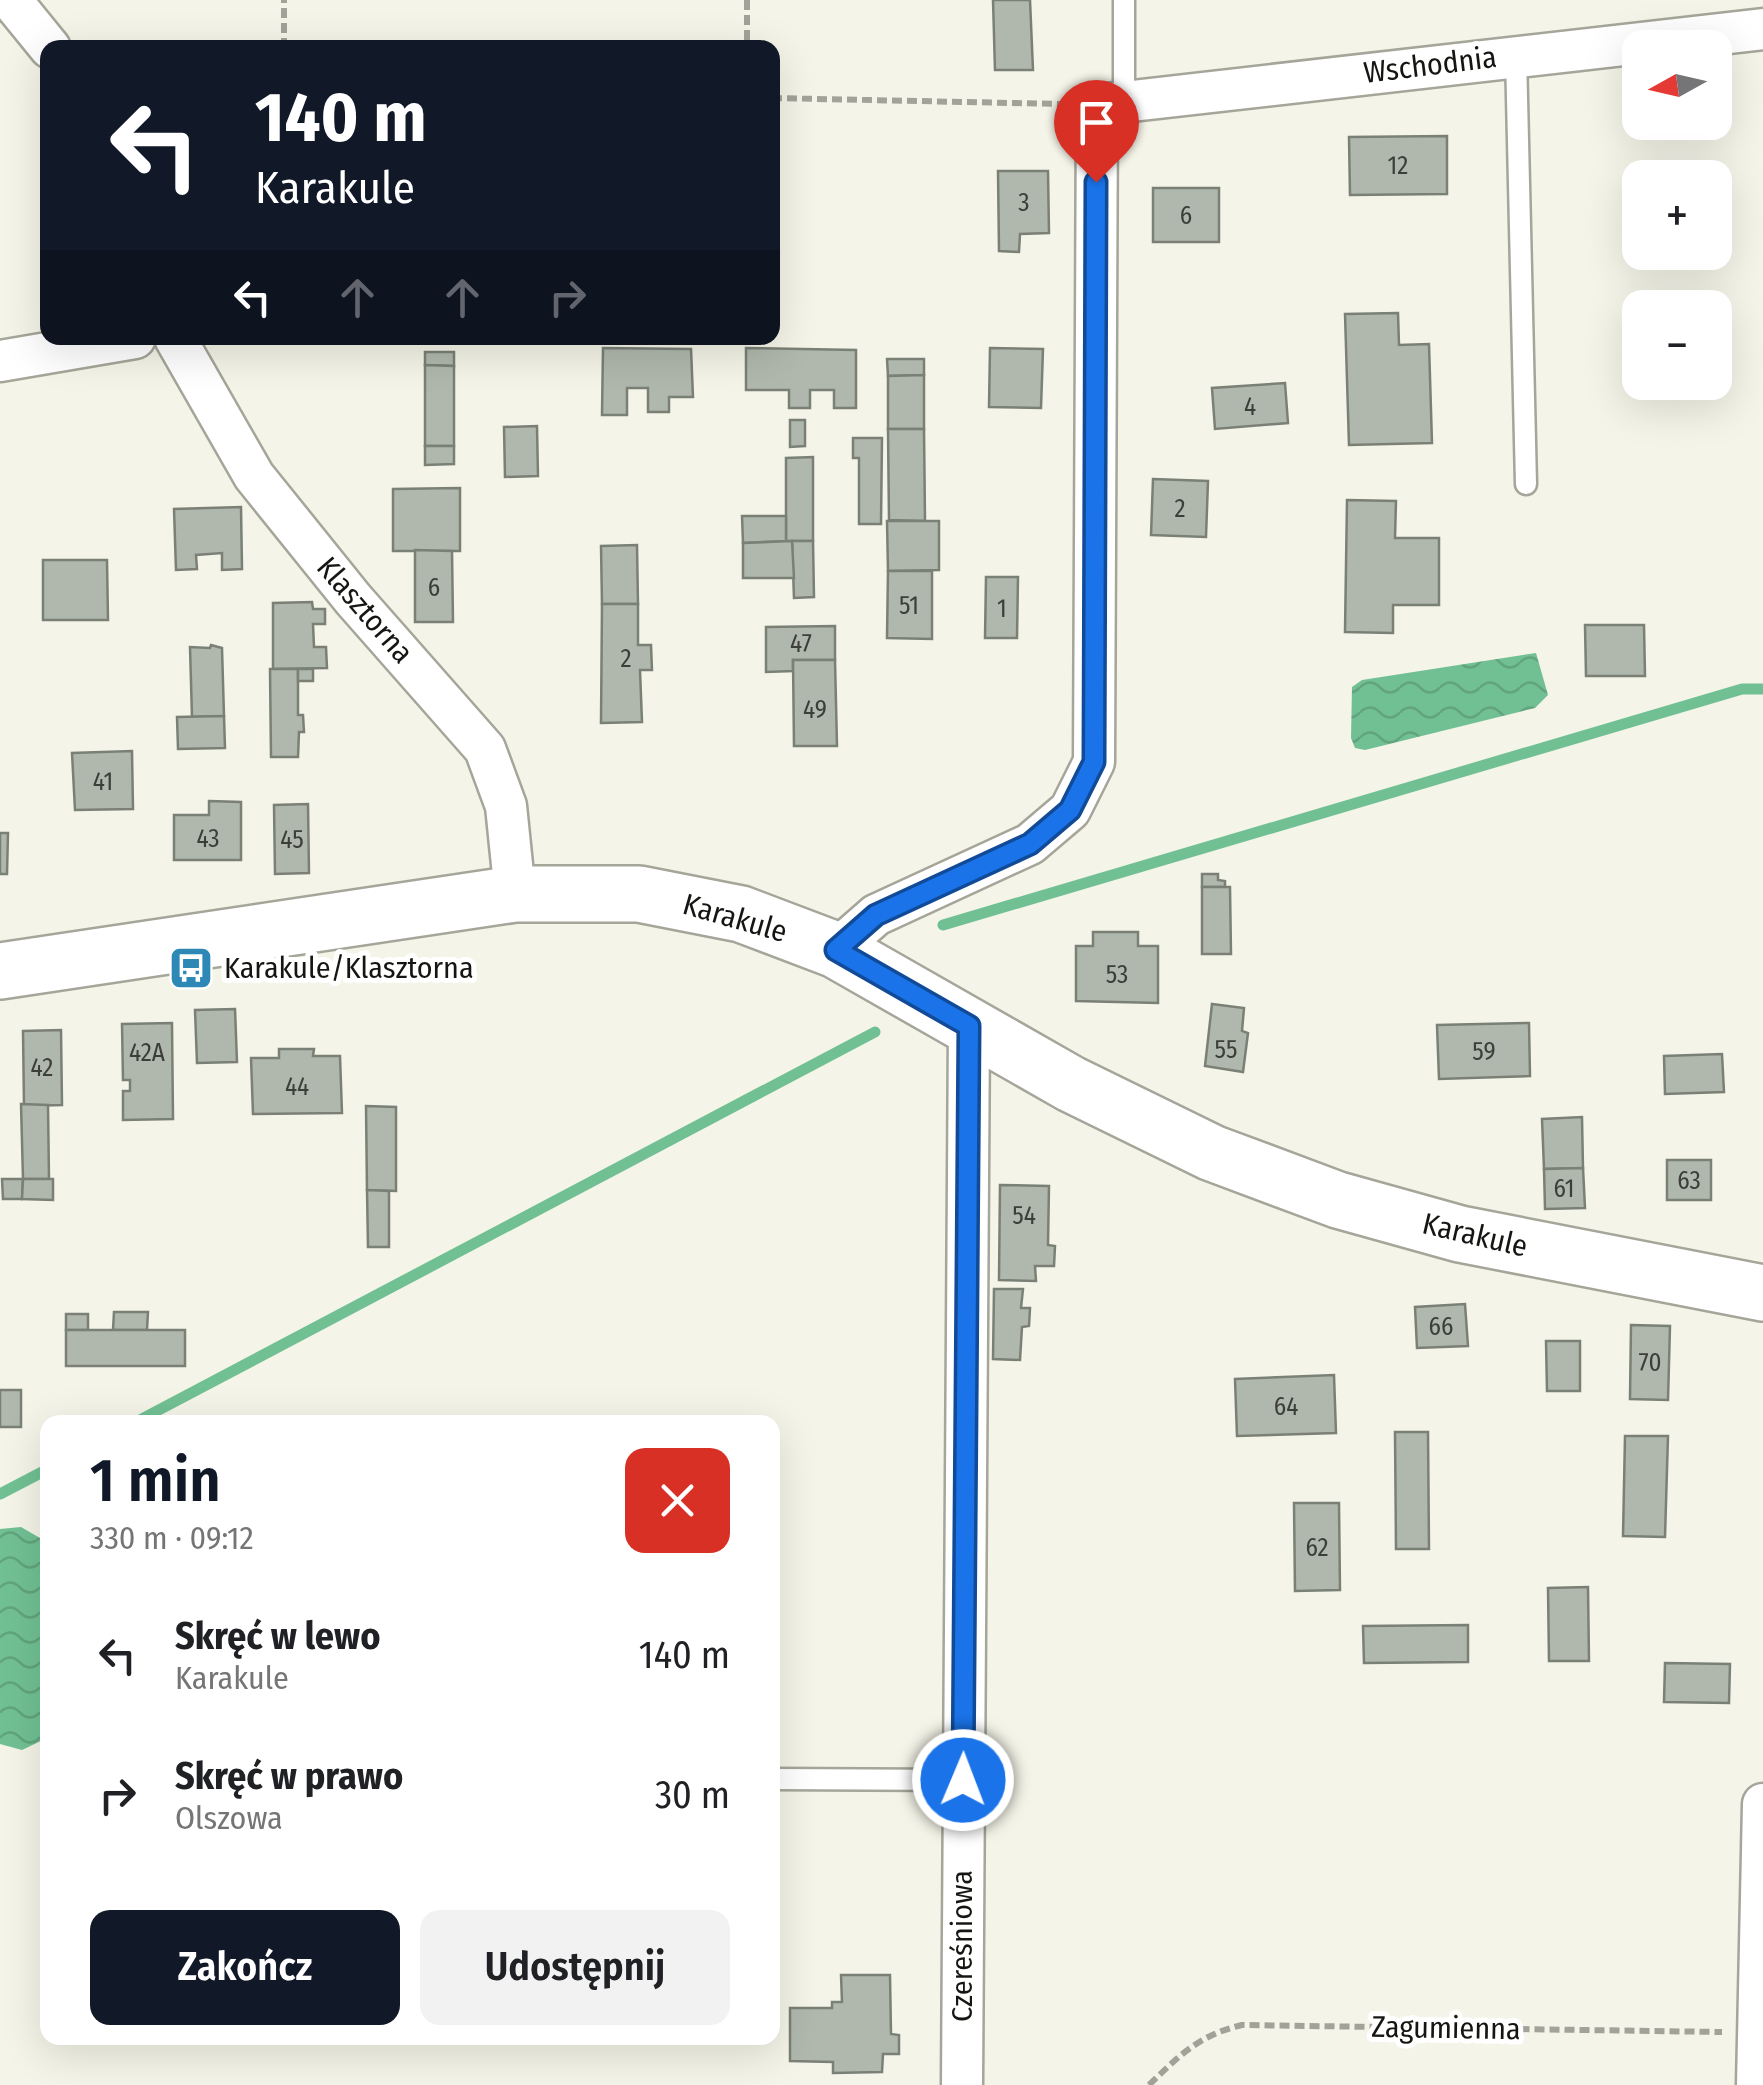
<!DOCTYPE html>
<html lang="pl">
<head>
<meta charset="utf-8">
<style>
	body { margin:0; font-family:"Fira Sans Condensed",sans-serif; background:#f2f2f2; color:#202124; height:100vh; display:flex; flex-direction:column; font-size:38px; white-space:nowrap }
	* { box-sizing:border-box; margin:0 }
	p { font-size:32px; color:#757577 }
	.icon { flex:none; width:55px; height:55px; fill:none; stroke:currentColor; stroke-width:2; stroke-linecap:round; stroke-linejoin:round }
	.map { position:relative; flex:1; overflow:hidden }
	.sheet { position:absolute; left:40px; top:1415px; width:740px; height:630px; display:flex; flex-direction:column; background:#fff; border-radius:20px; box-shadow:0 10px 40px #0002 }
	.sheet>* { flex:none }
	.banner { position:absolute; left:40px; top:40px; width:740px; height:305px; border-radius:20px; box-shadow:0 10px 40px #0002; background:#111827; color:#fff; overflow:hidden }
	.needle { width:65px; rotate:262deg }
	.tools { position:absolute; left:1622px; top:30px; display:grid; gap:20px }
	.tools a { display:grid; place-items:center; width:110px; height:110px; border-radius:20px; background:#fff; box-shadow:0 10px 40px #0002; font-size:50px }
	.pin { position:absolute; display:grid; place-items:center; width:85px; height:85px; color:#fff; margin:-102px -42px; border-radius:50% 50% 50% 0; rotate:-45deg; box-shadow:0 0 10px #0007 }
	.pin .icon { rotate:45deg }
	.me { position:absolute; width:110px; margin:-55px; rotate:1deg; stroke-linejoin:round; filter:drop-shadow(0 0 8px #0008) }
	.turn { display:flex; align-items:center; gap:35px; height:210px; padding:0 50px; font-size:45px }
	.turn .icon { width:130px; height:130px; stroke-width:2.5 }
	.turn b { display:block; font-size:70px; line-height:85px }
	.lanes { display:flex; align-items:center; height:95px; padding:0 50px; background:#0003; justify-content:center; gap:50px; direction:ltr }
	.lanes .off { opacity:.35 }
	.round { display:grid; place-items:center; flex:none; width:105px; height:105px; border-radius:20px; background:#f2f2f2 }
	.headline { display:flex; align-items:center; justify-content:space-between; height:170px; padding:0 50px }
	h1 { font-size:60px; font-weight:600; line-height:75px; color:#111827 }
	.cta { display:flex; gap:20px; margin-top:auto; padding:20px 50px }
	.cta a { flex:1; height:115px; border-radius:20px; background:#111827; color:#fff; font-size:40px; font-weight:600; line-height:115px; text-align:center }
	.cta a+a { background:#f2f2f2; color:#202124 }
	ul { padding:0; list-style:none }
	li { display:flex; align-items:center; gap:30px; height:140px; padding:0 50px }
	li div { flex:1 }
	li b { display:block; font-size:38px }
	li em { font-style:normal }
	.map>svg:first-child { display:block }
	.water { fill:url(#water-waves) }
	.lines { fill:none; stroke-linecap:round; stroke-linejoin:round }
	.stream { stroke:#71c093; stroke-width:11 }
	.building { fill:#b0b7ac; stroke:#7a8076; stroke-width:2.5 }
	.lane-casing { stroke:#a5a599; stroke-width:25 }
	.street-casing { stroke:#a5a599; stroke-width:45 }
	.secondary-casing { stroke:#a5a599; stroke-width:60 }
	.path { stroke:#a2a299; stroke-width:6; stroke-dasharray:10 5; stroke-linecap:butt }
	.lane { stroke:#fff; stroke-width:20 }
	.street { stroke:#fff; stroke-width:40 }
	.secondary { stroke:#fff; stroke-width:55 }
	.route-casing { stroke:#114b97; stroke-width:25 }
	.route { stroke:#1a73e8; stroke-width:18 }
	.labels { text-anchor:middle; stroke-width:10; stroke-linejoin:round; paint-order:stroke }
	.number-label { font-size:25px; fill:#3c3e38 }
	.street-label { font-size:30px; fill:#151511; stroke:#fff }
	.poi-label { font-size:30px; fill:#151511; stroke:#fff; text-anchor:start }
</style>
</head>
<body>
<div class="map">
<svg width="1763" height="2085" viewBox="0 0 1763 2085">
	<defs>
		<pattern id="water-waves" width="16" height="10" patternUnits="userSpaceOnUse" patternTransform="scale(2.5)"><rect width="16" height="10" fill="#71c093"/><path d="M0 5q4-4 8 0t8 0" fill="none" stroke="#61a47e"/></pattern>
	</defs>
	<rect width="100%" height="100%" fill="#f4f4e8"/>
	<g class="water">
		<path d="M1536 653 1548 695 1535 708 1365 750 1355 748 1351 738 1352 687 1362 680Z"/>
		<path d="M21 1527 40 1538 45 1714 43 1740 22 1750 0 1744V1529Z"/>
	</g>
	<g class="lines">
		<g class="stream">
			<path d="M943 925 1742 689H1763"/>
			<path d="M136 1422 875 1032"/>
			<path d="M0 1494 48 1469"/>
		</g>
	</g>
	<g class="building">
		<path d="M993 0H1030L1033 70H995Z"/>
		<path d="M1447 136V194L1350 195 1349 137Z"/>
		<path d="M998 171H1048L1049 233 1020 234 1019 252 999 251Z"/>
		<rect x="1153" y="188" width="66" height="54"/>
		<path d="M1398 313 1399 345 1429 344 1432 443 1349 445 1345 314Z"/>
		<path d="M603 348 691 349 693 397H669V412H648V388H627V415H602Z"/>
		<path d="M746 348 856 350V408H834V390H810V408H789V390H746Z"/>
		<path d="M990 348 1043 349 1041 408 989 407Z"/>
		<path d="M425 352H454V366L425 365Z"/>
		<path d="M887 359H924V375L888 376Z"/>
		<path d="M425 365 454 366V446H425Z"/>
		<path d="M924 375V429H888V376Z"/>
		<path d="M1285 383 1288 423 1215 429 1212 388Z"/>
		<path d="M790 420H805V446L790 447Z"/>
		<path d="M537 426 538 476 505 477 504 427Z"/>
		<path d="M888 429H924L925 521 889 520Z"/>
		<path d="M853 438H882L881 524H859V458H853Z"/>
		<path d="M425 446H454V464L425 465Z"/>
		<path d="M813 457V541H786V458Z"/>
		<path d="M1153 479 1208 481 1206 537 1151 535Z"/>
		<path d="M460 488V551H393V489Z"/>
		<path d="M1347 500 1396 501 1395 538H1439V605H1393V633L1345 632Z"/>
		<path d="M241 507 242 569 222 570V553L196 555 197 569 176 570 174 509Z"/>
		<path d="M742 516H786V541L743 543Z"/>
		<path d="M887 521H939V570L888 571Z"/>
		<path d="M792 541H813L814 597 794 598Z"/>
		<path d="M792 541 794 578H743V543Z"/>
		<path d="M637 545 638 604H602L601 546Z"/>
		<path d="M415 550 452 551 453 622H415Z"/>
		<path d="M43 560H107L108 620H43Z"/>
		<path d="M888 571H932V639L887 638Z"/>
		<path d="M986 577H1018L1017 638H985Z"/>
		<path d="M312 602 313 609H325V624H313L314 647H326L327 668 273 669V603Z"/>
		<path d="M602 604H638V645H651L652 670H640L642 722 601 723Z"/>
		<path d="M1585 625H1644L1645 676H1586Z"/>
		<path d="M835 626V660H793V671L766 672V627Z"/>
		<path d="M211 645 222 648 224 716 192 717 190 647 210 648Z"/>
		<path d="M793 660H835L837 746H794Z"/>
		<path d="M270 669H298V715H303L304 732H299L298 757H271Z"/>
		<rect x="298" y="669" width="15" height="12"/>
		<path d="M224 716 225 748 178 749 177 717Z"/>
		<path d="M132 751 133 809 75 810 72 753Z"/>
		<path d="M209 801 241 802V860H174V815H209Z"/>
		<path d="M308 804 309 873 275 874 274 805Z"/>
		<path d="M0 833H8L7 874H0Z"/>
		<path d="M1202 874H1218V880L1225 881V887H1202Z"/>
		<path d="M1202 887H1230L1231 954H1202Z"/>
		<path d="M1093 932H1138V946H1158V1003L1076 1001V946H1093Z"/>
		<path d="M1212 1004 1244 1008 1242 1031 1248 1033 1243 1072 1205 1066Z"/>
		<path d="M235 1009 237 1062 197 1063 195 1010Z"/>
		<path d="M172 1023 173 1119 123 1120V1091H130V1080H123L122 1024Z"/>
		<path d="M1529 1023 1530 1076 1439 1079 1437 1025Z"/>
		<path d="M61 1030 62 1105 24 1106 23 1031Z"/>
		<path d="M279 1049H314L313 1056H340L342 1113 253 1114 251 1058H279Z"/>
		<path d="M1722 1054 1724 1092 1665 1094 1664 1056Z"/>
		<path d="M21 1104 48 1105 49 1179H23Z"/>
		<path d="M366 1106 396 1107V1191L367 1190Z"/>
		<path d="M1582 1117 1583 1168 1544 1169 1542 1119Z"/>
		<rect x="1667" y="1160" width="44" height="40"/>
		<path d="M1583 1168 1585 1208 1545 1209 1544 1169Z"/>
		<path d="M2 1179H23L22 1199H3Z"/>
		<path d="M23 1179H53V1200L22 1199Z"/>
		<path d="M1000 1185 1049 1186 1048 1245 1055 1246 1054 1266H1035L1036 1281 999 1280Z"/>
		<path d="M367 1190 389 1191V1247H368Z"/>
		<path d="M994 1289H1023L1021 1308H1030L1029 1326 1022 1327 1020 1360 993 1359Z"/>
		<path d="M1465 1304 1468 1346 1417 1348 1415 1307Z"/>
		<path d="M114 1312H148L147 1330H113Z"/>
		<rect x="66" y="1314" width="22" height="16"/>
		<path d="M1631 1325 1670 1326 1668 1400 1630 1399Z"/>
		<rect x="66" y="1330" width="119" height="36"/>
		<path d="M1546 1341H1580V1391H1547Z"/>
		<path d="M1334 1375 1336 1433 1237 1436 1235 1379Z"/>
		<rect x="0" y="1390" width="21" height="37"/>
		<path d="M1395 1432H1428L1429 1549H1396Z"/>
		<path d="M1625 1436H1668L1665 1537 1623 1536Z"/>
		<path d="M1294 1503H1339L1340 1590 1295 1591Z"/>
		<path d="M1588 1587 1589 1661H1549L1548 1588Z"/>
		<path d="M1468 1625V1662L1364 1663 1363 1626Z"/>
		<path d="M1665 1663 1730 1664 1729 1703 1664 1702Z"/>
		<path d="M841 1975H890L891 2034 899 2035V2054H883L882 2072 833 2073V2062L790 2061V2008H832V2002H842Z"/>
	</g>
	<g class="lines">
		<defs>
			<g id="lane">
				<path d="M1124 0V102"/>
				<path d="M1516 55 1526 484"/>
				<path d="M772 1779 963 1780"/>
			</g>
			<g id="street">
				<path d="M11 0 50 48"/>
				<path d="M175 338 254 476 353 599 485 749 506 806 515 894"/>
				<path d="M0 361 135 338"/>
				<path d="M836 950 876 915 1030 844 1070 810 1094 762 1097 105 1763 29"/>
				<path d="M962 2085 969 1026"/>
				<path d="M1757 2085 1763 1804"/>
			</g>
			<path id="secondary" d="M0 971 515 894H639L741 914 836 950 1071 1084 1212 1153 1338 1200 1460 1234 1763 1293"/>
		</defs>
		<use href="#lane" class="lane-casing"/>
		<use href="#street" class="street-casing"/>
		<use href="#secondary" class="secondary-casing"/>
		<g class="path">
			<path d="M747 0V48"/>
			<path d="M284 48V0"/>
			<path d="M772 98 1060 104"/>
			<path d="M1149 2085C1180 2055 1199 2035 1242 2025L1722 2032"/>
		</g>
		<use href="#lane" class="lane"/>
		<use href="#street" class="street"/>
		<use href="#secondary" class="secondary"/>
	</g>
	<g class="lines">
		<defs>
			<path id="route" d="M963 1780 969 1026 836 950 876 915 1030 844 1070 810 1094 762 1096 182"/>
		</defs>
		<use href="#route" class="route-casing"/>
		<use href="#route" class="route"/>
	</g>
	<defs>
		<symbol id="bus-square" viewBox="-11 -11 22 22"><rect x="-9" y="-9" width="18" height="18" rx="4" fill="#2d88b5" stroke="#fff"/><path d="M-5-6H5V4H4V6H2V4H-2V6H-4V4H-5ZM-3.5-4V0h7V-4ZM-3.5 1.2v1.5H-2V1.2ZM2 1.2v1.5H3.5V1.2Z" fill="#fff"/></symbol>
	</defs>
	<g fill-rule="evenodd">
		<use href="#bus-square" x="166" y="943" width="50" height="50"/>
	</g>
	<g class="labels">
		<g class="number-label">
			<text x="1398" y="174">12</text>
			<text x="1024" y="211">3</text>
			<text x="1186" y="224">6</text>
			<text x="1250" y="415">4</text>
			<text x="1180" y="517">2</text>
			<text x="434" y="596">6</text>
			<text x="909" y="614">51</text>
			<text x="1002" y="617">1</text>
			<text x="801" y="652">47</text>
			<text x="626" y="667">2</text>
			<text x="815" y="718">49</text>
			<text x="103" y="790">41</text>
			<text x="208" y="847">43</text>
			<text x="292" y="848">45</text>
			<text x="1117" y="983">53</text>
			<text x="1226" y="1058">55</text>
			<text x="1484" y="1060">59</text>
			<text x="147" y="1061">42A</text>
			<text x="42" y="1076">42</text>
			<text x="297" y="1095">44</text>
			<text x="1689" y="1189">63</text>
			<text x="1564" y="1197">61</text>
			<text x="1024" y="1224">54</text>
			<text x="1441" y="1335">66</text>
			<text x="1650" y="1371">70</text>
			<text x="1286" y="1415">64</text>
			<text x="1317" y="1556">62</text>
		</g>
		<g class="street-label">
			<text transform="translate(1430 65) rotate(-7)" y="10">Wschodnia</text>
			<text transform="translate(365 610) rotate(49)" y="10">Klasztorna</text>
			<text transform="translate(735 918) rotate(16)" y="10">Karakule</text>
			<text transform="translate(1475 1235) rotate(13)" y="10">Karakule</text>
			<text transform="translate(962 1946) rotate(-90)" y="10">Czereśniowa</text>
			<text transform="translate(1446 2028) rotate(1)" y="10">Zagumienna</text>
		</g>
		<g class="poi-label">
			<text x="224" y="978">Karakule/Klasztorna</text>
		</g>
	</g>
</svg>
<div class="tools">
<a><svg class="needle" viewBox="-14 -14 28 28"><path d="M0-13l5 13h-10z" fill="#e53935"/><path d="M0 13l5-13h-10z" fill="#757577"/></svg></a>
<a>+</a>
<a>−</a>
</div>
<div class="pin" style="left:1096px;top:182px;background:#d93025"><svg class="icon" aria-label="arrive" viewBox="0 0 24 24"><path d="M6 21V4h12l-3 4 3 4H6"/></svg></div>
<svg class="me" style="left:963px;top:1780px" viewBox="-20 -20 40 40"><circle r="17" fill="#1a73e8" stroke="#fff" stroke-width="3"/><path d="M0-11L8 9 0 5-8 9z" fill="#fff"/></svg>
<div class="banner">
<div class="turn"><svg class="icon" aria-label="left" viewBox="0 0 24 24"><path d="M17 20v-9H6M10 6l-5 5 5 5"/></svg><div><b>140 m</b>Karakule</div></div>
<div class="lanes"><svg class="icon" aria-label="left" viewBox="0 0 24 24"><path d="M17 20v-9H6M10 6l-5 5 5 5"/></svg><svg class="icon off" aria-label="ahead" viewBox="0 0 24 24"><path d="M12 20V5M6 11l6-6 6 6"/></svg><svg class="icon off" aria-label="ahead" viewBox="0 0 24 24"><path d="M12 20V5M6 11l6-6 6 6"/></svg><svg class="icon off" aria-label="right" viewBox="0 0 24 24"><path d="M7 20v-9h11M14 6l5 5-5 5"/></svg></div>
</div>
<section class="sheet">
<div class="headline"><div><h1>1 min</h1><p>330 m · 09:12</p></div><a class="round" style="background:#d93025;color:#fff"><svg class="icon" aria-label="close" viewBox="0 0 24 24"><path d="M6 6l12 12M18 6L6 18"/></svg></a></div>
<ul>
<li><svg class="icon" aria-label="left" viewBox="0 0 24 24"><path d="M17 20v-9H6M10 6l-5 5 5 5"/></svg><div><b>Skręć w lewo</b><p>Karakule</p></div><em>140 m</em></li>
<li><svg class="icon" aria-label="right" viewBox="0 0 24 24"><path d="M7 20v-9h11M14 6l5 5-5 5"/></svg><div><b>Skręć w prawo</b><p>Olszowa</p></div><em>30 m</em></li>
</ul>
<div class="cta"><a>Zakończ</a><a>Udostępnij</a></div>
</section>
</div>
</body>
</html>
